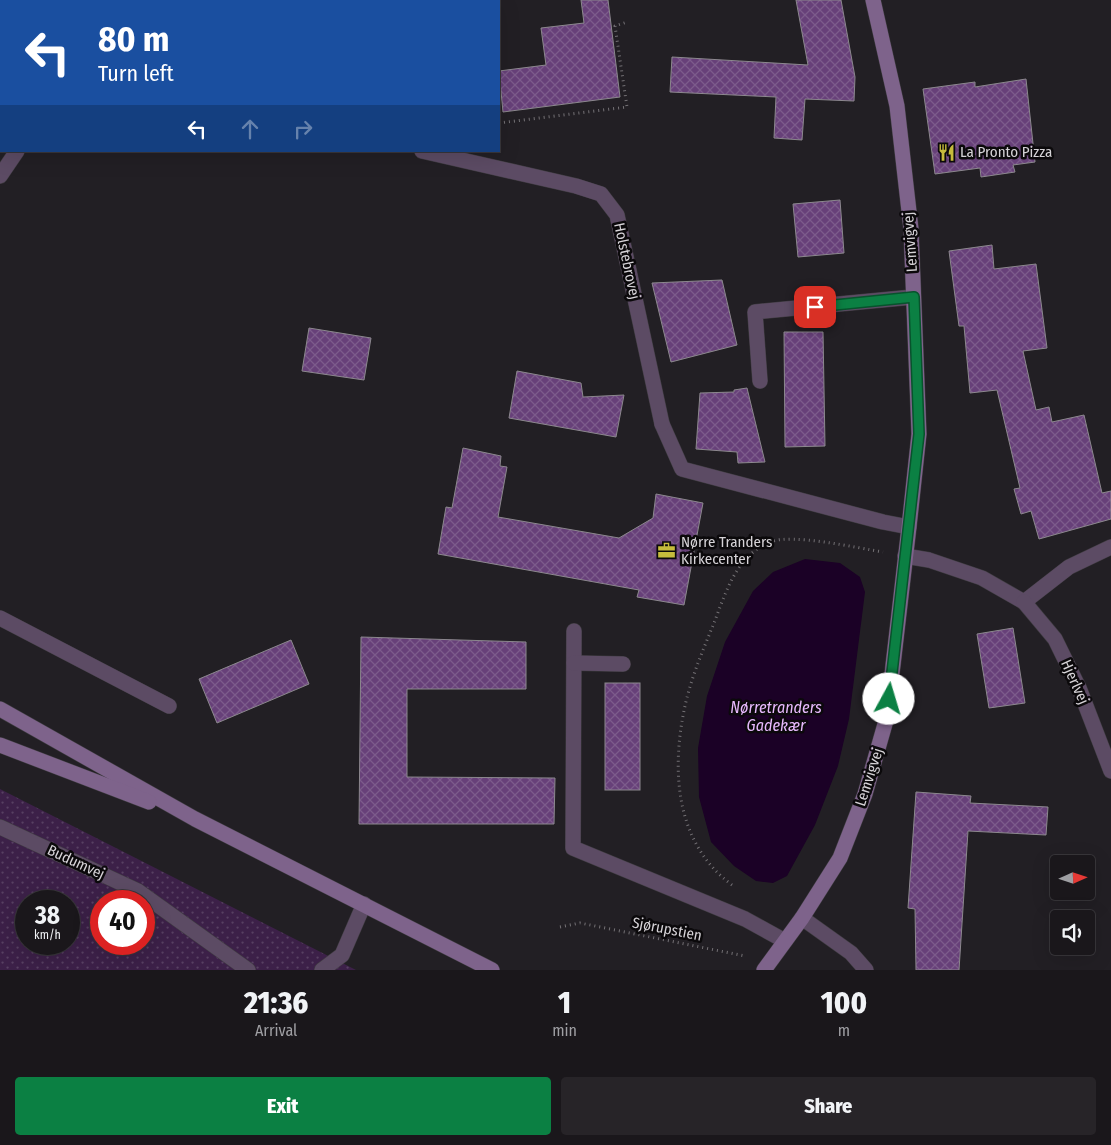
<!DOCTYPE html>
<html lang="en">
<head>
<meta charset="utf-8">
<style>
	body { margin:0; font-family:"Fira Sans Condensed",sans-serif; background:#272428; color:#f1f3f6; height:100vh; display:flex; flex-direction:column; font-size:19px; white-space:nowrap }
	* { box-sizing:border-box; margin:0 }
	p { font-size:16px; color:#9f9fa3 }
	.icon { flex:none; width:28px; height:28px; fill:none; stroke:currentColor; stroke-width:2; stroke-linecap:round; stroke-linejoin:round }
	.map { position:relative; height:970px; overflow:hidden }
	.details { display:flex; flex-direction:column; background:#1a171b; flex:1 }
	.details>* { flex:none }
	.hud { position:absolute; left:0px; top:0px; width:500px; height:152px; box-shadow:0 5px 20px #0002,0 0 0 1px #38363a; background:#1a4fa0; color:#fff; overflow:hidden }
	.needle { width:32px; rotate:87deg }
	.fabs { position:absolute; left:1050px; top:855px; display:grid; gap:10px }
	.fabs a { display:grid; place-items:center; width:45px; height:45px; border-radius:5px; background:#1a171b; box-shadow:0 5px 20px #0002,0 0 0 1px #38363a; font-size:25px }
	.speed { position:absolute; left:15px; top:890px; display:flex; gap:10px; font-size:25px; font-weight:700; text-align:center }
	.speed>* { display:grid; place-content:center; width:65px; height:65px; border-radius:50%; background:#1a171b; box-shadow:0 5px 20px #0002,0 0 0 1px #38363a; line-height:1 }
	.speed small { font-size:12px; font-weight:400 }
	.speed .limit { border:8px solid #d22; background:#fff; color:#111 }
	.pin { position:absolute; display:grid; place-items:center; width:42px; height:42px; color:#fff; margin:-21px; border-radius:10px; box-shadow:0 2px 8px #0006 }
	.me { position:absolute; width:55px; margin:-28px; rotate:6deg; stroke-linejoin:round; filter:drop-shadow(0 0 4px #0008) }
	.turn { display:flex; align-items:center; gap:18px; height:105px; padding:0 15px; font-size:22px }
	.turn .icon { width:65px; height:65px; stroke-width:2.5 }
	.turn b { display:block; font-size:35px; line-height:42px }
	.lanes { display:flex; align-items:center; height:48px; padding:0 15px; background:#0003; justify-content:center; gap:25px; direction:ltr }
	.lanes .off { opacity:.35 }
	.eta { display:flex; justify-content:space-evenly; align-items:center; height:85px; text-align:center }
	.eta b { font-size:30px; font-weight:800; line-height:35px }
	.primary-button { display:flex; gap:10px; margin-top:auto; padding:10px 15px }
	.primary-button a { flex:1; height:58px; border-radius:5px; background:#0b8043; color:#fff; font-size:20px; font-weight:800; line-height:58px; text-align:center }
	.primary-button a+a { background:#272428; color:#f1f3f6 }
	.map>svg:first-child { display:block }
	.grass { fill:url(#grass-dots); fill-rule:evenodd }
	.water { fill:#1b0126 }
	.building { fill:url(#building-cross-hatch); stroke:#8c888e }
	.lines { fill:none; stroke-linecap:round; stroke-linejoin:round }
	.lane-casing { stroke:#3f3c41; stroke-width:16 }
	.street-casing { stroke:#3f3c41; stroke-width:16 }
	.secondary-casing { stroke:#3f3c41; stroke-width:16 }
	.path { stroke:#747175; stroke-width:3; stroke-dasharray:1 4; stroke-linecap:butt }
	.lane { stroke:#5c4b64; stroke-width:15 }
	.street { stroke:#5c4b64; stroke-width:15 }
	.secondary { stroke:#7e638b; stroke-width:15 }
	.route-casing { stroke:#07532c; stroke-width:12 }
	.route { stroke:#0b8043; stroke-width:9 }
	.labels { text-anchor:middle; stroke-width:5; stroke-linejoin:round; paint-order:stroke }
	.poi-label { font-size:15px; fill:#d6d3d7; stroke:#0b090b; text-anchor:start }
	.street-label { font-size:15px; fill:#d6d3d7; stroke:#0b090b }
	.water-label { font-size:16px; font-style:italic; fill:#e8bafe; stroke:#0b090b }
</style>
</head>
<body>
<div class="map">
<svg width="1111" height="970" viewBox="0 0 1111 970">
	<defs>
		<pattern id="grass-dots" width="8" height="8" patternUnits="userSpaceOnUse" patternTransform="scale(1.25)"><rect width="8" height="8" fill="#3c2048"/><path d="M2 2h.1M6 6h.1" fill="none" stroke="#574062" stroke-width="1.8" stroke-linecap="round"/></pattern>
		<pattern id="building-cross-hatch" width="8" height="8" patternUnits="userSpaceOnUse" patternTransform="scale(1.25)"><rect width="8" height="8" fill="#674079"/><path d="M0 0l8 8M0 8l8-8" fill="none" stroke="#7c5b8b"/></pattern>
	</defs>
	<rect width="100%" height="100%" fill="#221f24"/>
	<path class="grass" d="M0 789 356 970H0ZM26 901H69V944H26ZM101 901H144V944H101Z"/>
	<path class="water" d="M805 559 840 563 860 577 865 592 849 719 838 766 815 825 787 876 773 883 756 881 734 866 711 842 699 797 698 748 707 696 725 642 753 591 773 572Z"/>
	<g class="building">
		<path d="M581 0H608L620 97 503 112 499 71 546 65 541 28 584 23Z"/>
		<path d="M796 0H841L855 77 854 101 805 99 802 140 774 138 776 97 670 92 672 57 808 65Z"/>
		<path d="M1026 79 1035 162 1013 165 1015 172 981 177 980 168 935 174 923 89 975 82V87Z"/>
		<path d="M840 200 844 253 798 257 793 204Z"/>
		<path d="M992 245 994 269 1036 264 1047 348 1023 351 1036 410 1049 407 1052 422 1084 415 1102 493 1111 491V519L1039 539 1031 511 1021 514 1014 489 1020 488 997 390 970 393 964 326H959L949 251Z"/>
		<path d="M722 280 737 345 671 362 652 283Z"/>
		<path d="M309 328 371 338 364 380 302 371Z"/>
		<path d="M784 332H823L825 446 785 447Z"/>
		<path d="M517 371 581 383 583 397 624 395 616 437 509 418Z"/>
		<path d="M747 388 765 462 738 463 737 452 696 449 700 393 734 392V390Z"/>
		<path d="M463 448 501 456 500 466 507 467 498 517 619 538 653 518 656 494 703 503 684 605 637 597 639 590 438 554 446 507 452 508Z"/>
		<path d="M1013 628 1025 703 989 708 977 634Z"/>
		<path d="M361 637 526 642V689H407V777L555 778 554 824H359Z"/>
		<path d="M291 640 309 684 217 723 199 679Z"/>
		<rect x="605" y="683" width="35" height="107"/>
		<path d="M916 792 971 796 970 803 1048 807 1046 835 968 831 959 970H916L915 909 908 908Z"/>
	</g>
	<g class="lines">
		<defs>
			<g id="lane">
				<path d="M0 176 17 151"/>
				<path d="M760 381 755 312 913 297"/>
				<path d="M662 424 682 469 883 522 909 527"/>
				<path d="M0 618 169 706"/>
				<path d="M0 827 138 891 248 970"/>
				<path d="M322 970 342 955 364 904"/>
			</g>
			<g id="street">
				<path d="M276 0V1"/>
				<path d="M146 1 149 0"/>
				<path d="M422 151 576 186 601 194 617 215 662 424"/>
				<path d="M905 556 929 560 982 578 1024 602 1069 567 1111 547"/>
				<path d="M1024 602 1055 639 1079 688 1111 771"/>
				<path d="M574 631 573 848 745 919 785 941"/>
				<path d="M574 663 623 664"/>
				<path d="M802 918 851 953 866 970"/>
			</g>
			<g id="secondary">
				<path d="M0 709 195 819 492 970"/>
				<path d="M0 745 149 802"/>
				<path d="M764 970 802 918 840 858 865 794 887 717 909 527 919 434 911 229 897 106 873 0"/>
			</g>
		</defs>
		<use href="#lane" class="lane-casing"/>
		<use href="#street" class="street-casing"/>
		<use href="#secondary" class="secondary-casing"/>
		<g class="path">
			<path d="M397 1 400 0"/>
			<path d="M0 69H1"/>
			<path d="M499 123 627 107 615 26 627 22"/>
			<path d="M732 885C675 843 671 770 685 706 691 678 703 650 714 623 726 592 736 556 770 542 792 533 857 548 883 552"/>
			<path d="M560 927 580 923 745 956"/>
		</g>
		<use href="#lane" class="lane"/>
		<use href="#street" class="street"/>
		<use href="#secondary" class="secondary"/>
	</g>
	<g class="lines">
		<defs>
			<path id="route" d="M815 307 914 297 919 434 889 699"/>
		</defs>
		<use href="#route" class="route-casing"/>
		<use href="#route" class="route"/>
	</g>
	<defs>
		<symbol id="restaurant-bare" viewBox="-9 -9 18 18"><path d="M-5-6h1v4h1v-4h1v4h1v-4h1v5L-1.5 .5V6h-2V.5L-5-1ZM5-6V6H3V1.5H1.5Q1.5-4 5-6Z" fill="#c6bc3c" stroke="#0b090b" stroke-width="2.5" paint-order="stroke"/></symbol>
		<symbol id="office-bare" viewBox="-9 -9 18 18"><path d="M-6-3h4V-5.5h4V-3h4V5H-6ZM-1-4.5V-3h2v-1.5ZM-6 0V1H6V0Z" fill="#c6bc3c" stroke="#0b090b" stroke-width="2.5" paint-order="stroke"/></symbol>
	</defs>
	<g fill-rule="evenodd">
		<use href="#restaurant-bare" x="934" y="140" width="25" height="25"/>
		<use href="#office-bare" x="654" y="538" width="25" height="25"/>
	</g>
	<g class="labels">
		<g class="poi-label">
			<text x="960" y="157">La Pronto Pizza</text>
			<text x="681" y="547">Nørre Tranders<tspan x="681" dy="17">Kirkecenter</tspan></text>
		</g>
		<g class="street-label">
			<text transform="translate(910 242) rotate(-94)" y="5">Lemvigvej</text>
			<text transform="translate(627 261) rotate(78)" y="5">Holstebrovej</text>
			<text transform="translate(1075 682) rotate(66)" y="5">Hjerlvej</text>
			<text transform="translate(869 777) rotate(-72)" y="5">Lemvigvej</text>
			<text transform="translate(76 862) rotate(25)" y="5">Budumvej</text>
			<text transform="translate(667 929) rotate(11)" y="5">Sjørupstien</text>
		</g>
		<g class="water-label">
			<text x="776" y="713">Nørretranders<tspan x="776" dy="18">Gadekær</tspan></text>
		</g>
	</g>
</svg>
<div class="fabs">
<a><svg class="needle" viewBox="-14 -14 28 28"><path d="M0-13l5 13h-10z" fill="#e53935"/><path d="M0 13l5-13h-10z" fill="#9f9fa3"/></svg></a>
<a><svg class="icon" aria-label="sound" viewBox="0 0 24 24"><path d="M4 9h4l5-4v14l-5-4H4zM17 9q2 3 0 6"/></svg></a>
</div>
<div class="speed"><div>38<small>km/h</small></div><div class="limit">40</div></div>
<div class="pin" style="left:815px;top:307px;background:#d93025"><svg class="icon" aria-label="arrive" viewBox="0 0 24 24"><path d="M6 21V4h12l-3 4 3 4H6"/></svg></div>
<svg class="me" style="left:889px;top:699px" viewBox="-20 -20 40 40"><circle r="19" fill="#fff"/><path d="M0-13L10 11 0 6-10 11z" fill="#0b8043"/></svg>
<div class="hud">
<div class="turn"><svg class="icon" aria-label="left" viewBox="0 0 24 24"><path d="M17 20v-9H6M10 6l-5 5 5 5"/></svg><div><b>80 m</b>Turn left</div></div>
<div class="lanes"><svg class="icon" aria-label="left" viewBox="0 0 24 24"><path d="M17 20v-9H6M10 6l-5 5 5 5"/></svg><svg class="icon off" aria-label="ahead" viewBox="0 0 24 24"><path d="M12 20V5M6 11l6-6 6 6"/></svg><svg class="icon off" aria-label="right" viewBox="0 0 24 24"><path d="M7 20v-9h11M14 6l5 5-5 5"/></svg></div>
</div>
</div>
<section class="details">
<div class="eta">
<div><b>21:36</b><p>Arrival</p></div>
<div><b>1</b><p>min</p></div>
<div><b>100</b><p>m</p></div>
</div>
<div class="primary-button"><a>Exit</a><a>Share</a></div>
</section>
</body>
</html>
